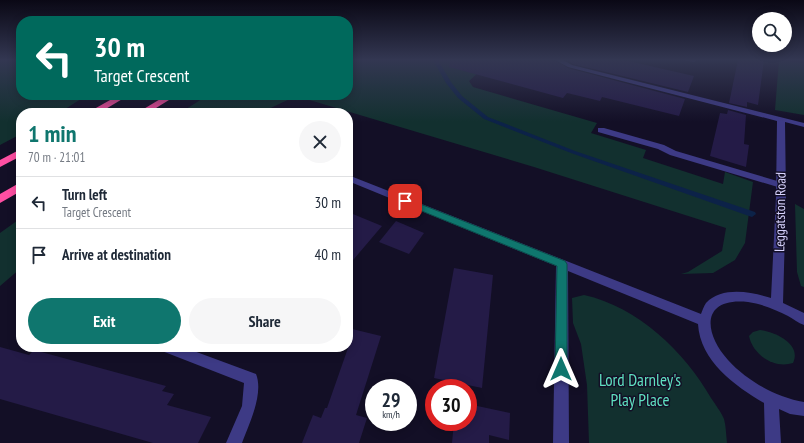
<!DOCTYPE html>
<html lang="en">
<head>
<meta charset="utf-8">
<style>
	body { margin:0; font-family:"PT Sans Narrow",sans-serif; background:#f6f6f7; color:#1f2937; height:100vh; display:flex; flex-direction:column; font-size:15px; white-space:nowrap }
	* { box-sizing:border-box; margin:0 }
	p { font-size:13px; color:#747a83 }
	.icon { flex:none; width:22px; height:22px; fill:none; stroke:currentColor; stroke-width:2; stroke-linecap:round; stroke-linejoin:round }
	.map { position:relative; flex:1; overflow:hidden }
	.details { position:absolute; left:16px; top:108px; width:337px; height:244px; display:flex; flex-direction:column; background:#fff; border-radius:16px; box-shadow:0 2px 10px #0003 }
	.details>* { flex:none }
	.banner { position:absolute; left:16px; top:16px; width:337px; height:84px; border-radius:16px; box-shadow:0 2px 10px #0003; background:#00695c; color:#fff; overflow:hidden }
	.fabs { position:absolute; left:752px; top:12px; display:grid; gap:8px }
	.fabs a { display:grid; place-items:center; width:40px; height:40px; border-radius:50%; background:#fff; box-shadow:0 2px 10px #0003; font-size:20px }
	.speed { position:absolute; left:365px; top:379px; display:flex; gap:8px; font-size:20px; font-weight:700; text-align:center }
	.speed>* { display:grid; place-content:center; width:52px; height:52px; border-radius:50%; background:#fff; box-shadow:0 2px 10px #0003; line-height:1 }
	.speed small { font-size:10px; font-weight:400 }
	.speed .limit { border:6px solid #d22; background:#fff; color:#111 }
	.pin { position:absolute; display:grid; place-items:center; width:34px; height:34px; color:#fff; margin:-17px; border-radius:8px; box-shadow:0 2px 6px #0006 }
	.me { position:absolute; width:44px; margin:-22px; rotate:0deg; stroke-linejoin:round; filter:drop-shadow(0 0 3px #0008) }
	.turn { display:flex; align-items:center; gap:14px; height:84px; padding:0 12px; font-size:18px }
	.turn .icon { width:52px; height:52px; stroke-width:2.5 }
	.turn b { display:block; font-size:28px; line-height:34px }
	.round { display:grid; place-items:center; flex:none; width:42px; height:42px; border-radius:21px; background:#f6f6f7 }
	.headline { display:flex; align-items:center; justify-content:space-between; height:68px; padding:0 12px }
	h1 { font-size:24px; font-weight:700; line-height:30px; color:#0f766e }
	.button { display:flex; gap:8px; margin-top:auto; padding:8px 12px }
	.button a { flex:1; height:46px; border-radius:24px; background:#0f766e; color:#fff; font-size:16px; font-weight:700; line-height:46px; text-align:center }
	.button a+a { background:#f6f6f7; color:#1f2937 }
	ul { padding:0; list-style:none }
	li { display:flex; align-items:center; gap:12px; height:52px; padding:0 12px; border-top:1px solid #e0e1e3 }
	li div { flex:1 }
	li b { display:block; font-size:15px }
	li em { font-style:normal }
	.map>svg:first-child { display:block }
	.green { fill:#12302f }
	.lines { fill:none; stroke-linecap:round; stroke-linejoin:round }
	.stream { fill:#0c2248; fill-rule:evenodd }
	.building { fill:#241b47 }
	.service { fill:#3d3a85; fill-rule:evenodd }
	.minor { fill:#3d3a85; fill-rule:evenodd }
	.motorway { fill:#ff4fa3; fill-rule:evenodd }
	.route { fill:#0f766e; stroke:#0a4d48 }
	.labels { text-anchor:middle; stroke-width:3; stroke-linejoin:round; paint-order:stroke }
	.street-label { font-size:14px; fill:#d9d4ff; stroke:#130f26 }
	.near-park-label { font-size:17px; fill:#5fe0c0; stroke:#130f26 }
</style>
</head>
<body>
<div class="map">
<svg width="804" height="443" viewBox="0 0 804 443">
	<rect width="100%" height="100%" fill="#130f26"/>
	<g class="green">
		<path d="M0 60H21V95H87L59 113H21V134L0 145Z"/>
		<path d="M348 60H471L482 69 469 81 473 87 597 123 591 133 646 150 643 158 723 184 725 172 753 182 745 243 735 260 713 273 681 274 688 272 722 251 726 228 534 167 296 96 260 113H180L208 95H348Z"/>
		<path d="M779 60 804 63V115L775 110Z"/>
		<path d="M795 204 804 209V287L801 286 797 272Z"/>
		<path d="M21 218V268L0 286V233Z"/>
		<path d="M584 295C638 307 684 351 711 398 715 404 721 412 724 419 726 426 726 435 727 443H589L587 385 581 344 573 323 572 298Z"/>
		<path d="M760 330C775 332 802 344 793 363 774 369 753 355 749 336L753 332Z"/>
	</g>
	<g class="lines">
		<path class="stream" d="M433 60H438L451 82 462 96 488 117 575 151 755 212 756 214 752 217 749 216 571 153 484 119 458 98 446 83Z"/>
	</g>
	<g class="building">
		<path d="M450 60H554L568 68 685 99 679 116 602 97 600 101 567 93 563 98 449 67Z"/>
		<path d="M567 60H624L694 76 688 92 573 64Z"/>
		<path d="M738 60H764L758 105 747 102V107L729 103Z"/>
		<path d="M728 110 746 115 744 144 749 145 746 167 710 156 720 113 727 114Z"/>
		<path d="M348 212 382 226 348 266Z"/>
		<path d="M396 221 424 233 409 254 379 242Z"/>
		<path d="M454 268 493 275 482 388 434 378Z"/>
		<path d="M348 328 381 336 356 415 367 418 359 443H302L313 415 321 418 325 408H327L348 348Z"/>
		<path d="M0 347 29 355 34 350 166 386 162 391 174 394 167 405 211 417 198 443H153L0 399Z"/>
		<path d="M468 404 510 413 509 440 489 435V443H452L454 422H468Z"/>
	</g>
	<g class="lines">
		<g class="service">
			<path d="M683 60H697L694 62Z"/>
			<path d="M598 128H604L664 145 676 151 784 183 786 185 781 188 670 155 658 149 598 132Z"/>
		</g>
		<g class="minor">
			<path d="M555 60H563L572 65 804 123V127L785 122 786 197 783 303 804 313V325C798 323 794 319 788 316 776 310 762 304 748 302 701 297 703 332 728 360 747 381 776 397 804 402V416L790 414 779 409 781 443H765L764 403C735 386 700 361 698 324L568 271 569 443H553L556 266 348 181V175L701 314C702 311 704 306 706 303 722 286 752 292 771 298L776 197 777 121 568 67Z"/>
			<path d="M161 347H183L256 374C264 394 249 424 242 443H226L242 406 244 383 162 351Z"/>
		</g>
		<g class="motorway">
			<path d="M119 95H129L99 113H87Z"/>
			<path d="M167 95H177L148 113H137Z"/>
			<path d="M21 149V156L0 167V160Z"/>
			<path d="M21 182V191L0 203V194Z"/>
		</g>
	</g>
	<linearGradient id="sky" x2="0" y2="1"><stop stop-color="#0a0815"/><stop offset="0.49" stop-color="#333752"/><stop offset="1" stop-color="#333752" stop-opacity="0"/></linearGradient>
	<rect width="804" height="122" fill="url(#sky)"/>
	<path class="route" d="M405 198 565 261 567 264V369L565 373 561 375 556 373 555 369 557 266 402 203 401 201Z"/>
	<g class="labels">
		<g class="street-label">
			<text transform="translate(780 212) rotate(-89)" y="5">Leggatston Road</text>
		</g>
		<g class="near-park-label">
			<text x="640" y="386">Lord Darnley's<tspan x="640" dy="20">Play Place</tspan></text>
		</g>
	</g>
</svg>
<div class="fabs">
<a><svg class="icon" aria-label="search" viewBox="0 0 24 24"><circle cx="10" cy="10" r="6"/><path d="M15 15l6 6"/></svg></a>
</div>
<div class="speed"><div>29<small>km/h</small></div><div class="limit">30</div></div>
<div class="pin" style="left:405px;top:201px;background:#d93025"><svg class="icon" aria-label="arrive" viewBox="0 0 24 24"><path d="M6 21V4h12l-3 4 3 4H6"/></svg></div>
<svg class="me" style="left:561px;top:369px" viewBox="-20 -20 40 40"><path d="M0-17L14 15 0 8-14 15z" fill="#0f766e" stroke="#fff" stroke-width="4"/></svg>
<div class="banner">
<div class="turn"><svg class="icon" aria-label="left" viewBox="0 0 24 24"><path d="M17 20v-9H6M10 6l-5 5 5 5"/></svg><div><b>30 m</b>Target Crescent</div></div>
</div>
<section class="details">
<div class="headline"><div><h1>1 min</h1><p>70 m · 21:01</p></div><a class="round"><svg class="icon" aria-label="close" viewBox="0 0 24 24"><path d="M6 6l12 12M18 6L6 18"/></svg></a></div>
<ul>
<li><svg class="icon" aria-label="left" viewBox="0 0 24 24"><path d="M17 20v-9H6M10 6l-5 5 5 5"/></svg><div><b>Turn left</b><p>Target Crescent</p></div><em>30 m</em></li>
<li><svg class="icon" aria-label="arrive" viewBox="0 0 24 24"><path d="M6 21V4h12l-3 4 3 4H6"/></svg><div><b>Arrive at destination</b></div><em>40 m</em></li>
</ul>
<div class="button"><a>Exit</a><a>Share</a></div>
</section>
</div>
</body>
</html>
